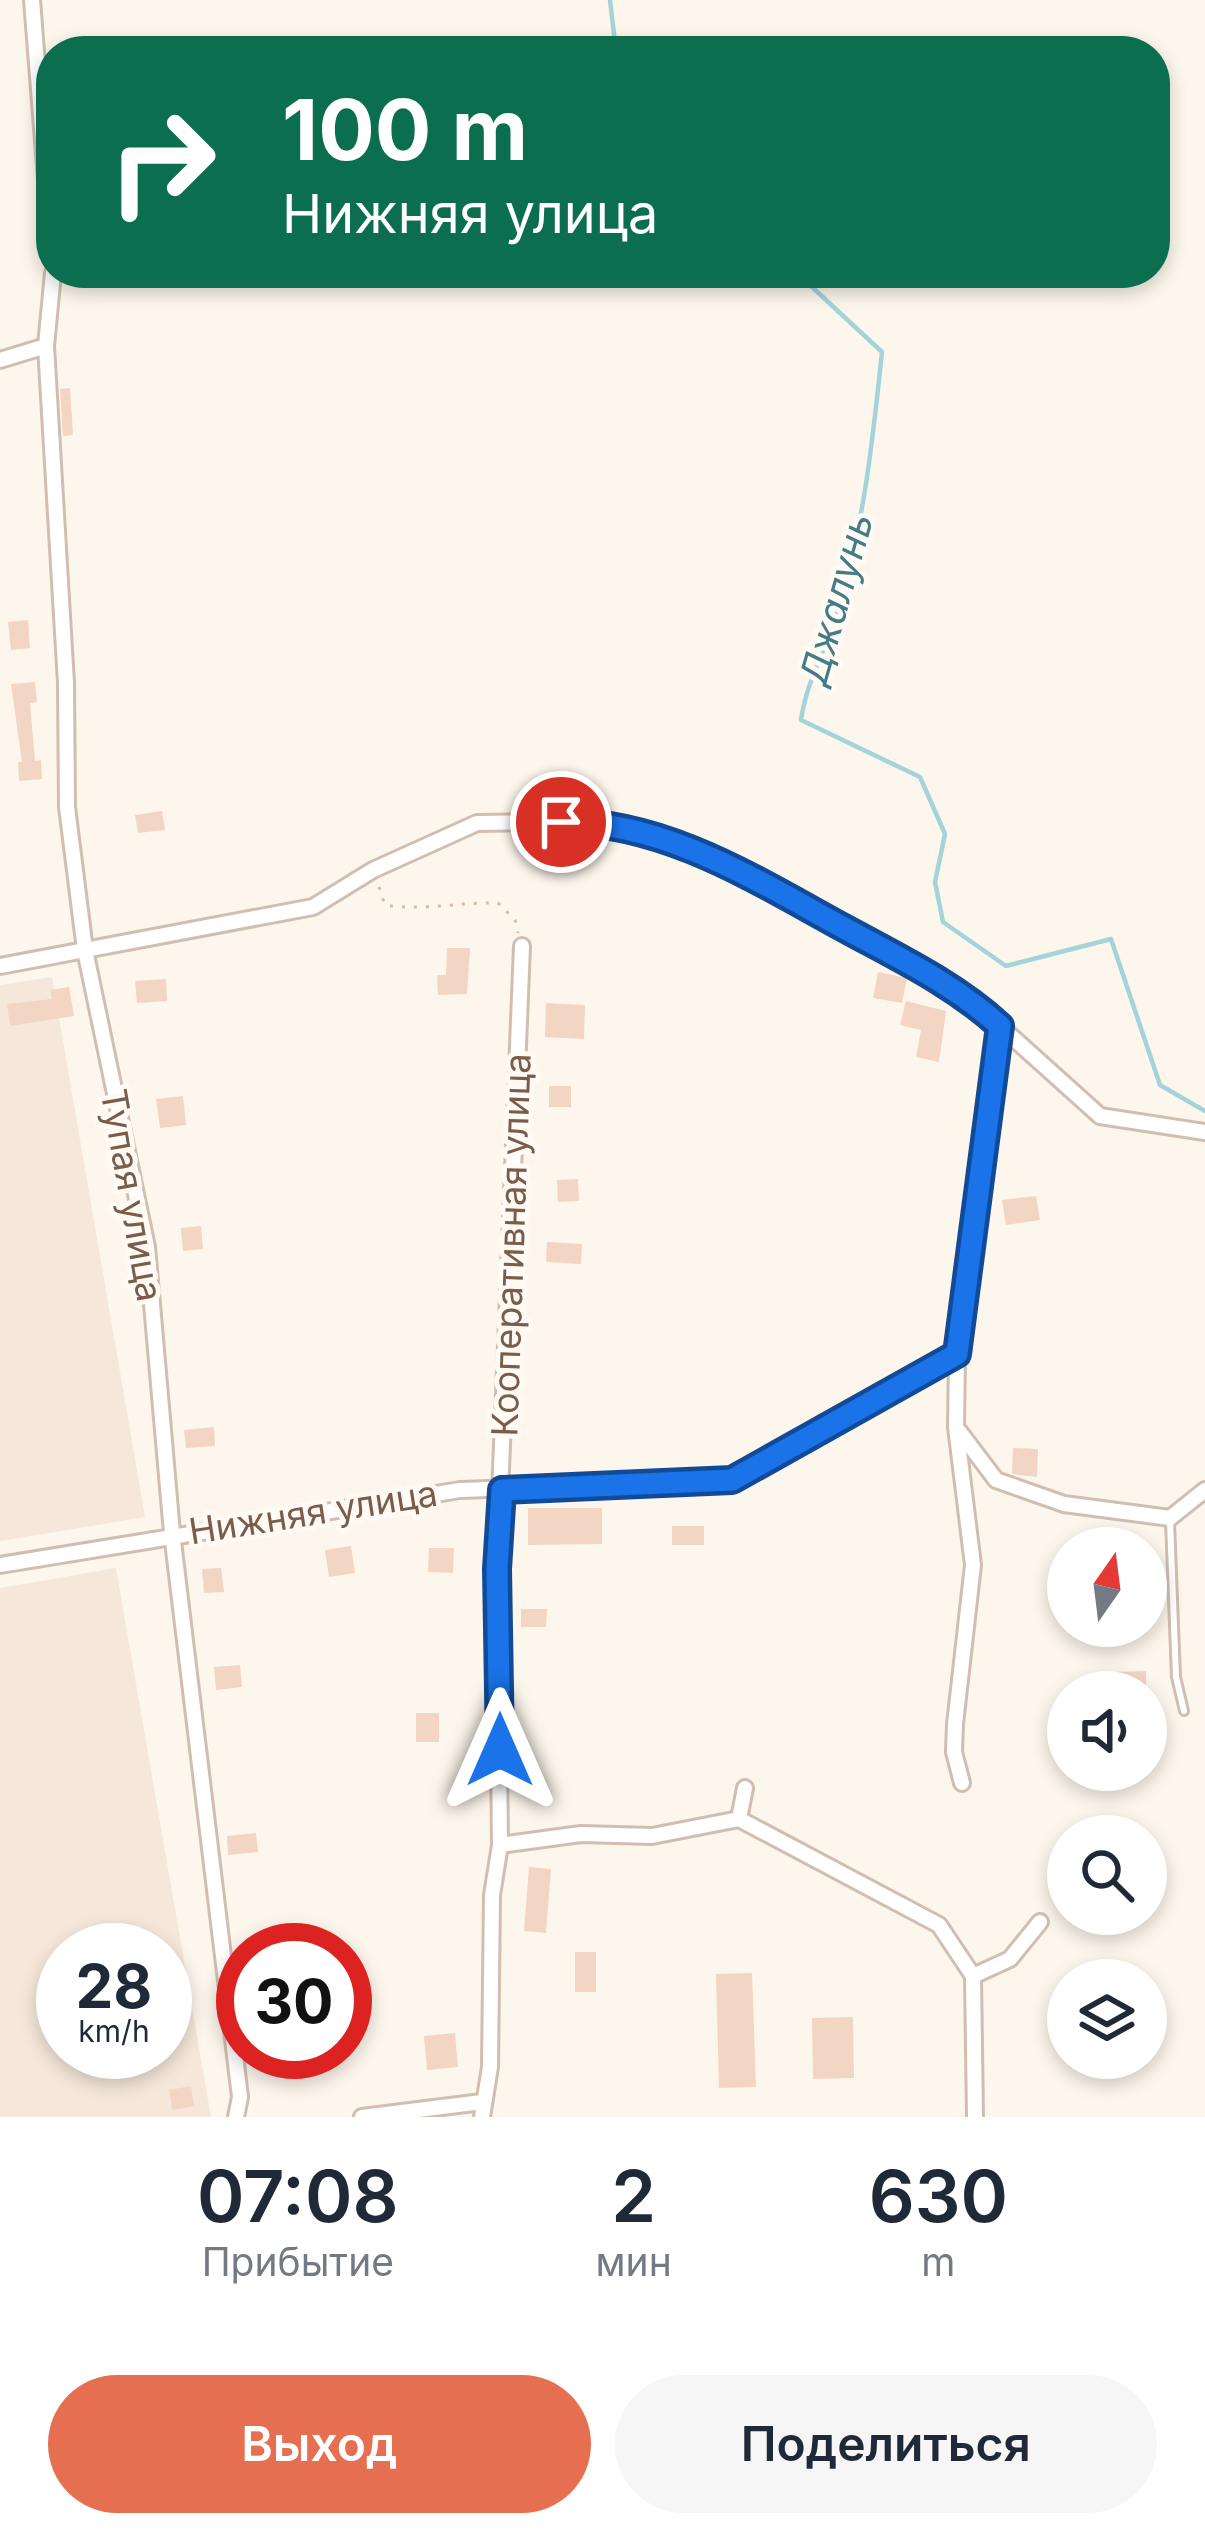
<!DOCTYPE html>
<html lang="ru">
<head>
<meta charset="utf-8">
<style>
	body { margin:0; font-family:Inter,sans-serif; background:#f6f6f7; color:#1f2937; height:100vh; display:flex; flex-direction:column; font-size:45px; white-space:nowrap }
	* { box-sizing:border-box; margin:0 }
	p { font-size:39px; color:#747a83 }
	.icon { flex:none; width:66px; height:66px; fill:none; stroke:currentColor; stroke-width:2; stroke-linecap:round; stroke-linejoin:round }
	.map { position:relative; height:2117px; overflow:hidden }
	.side { display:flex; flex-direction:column; background:#fff; flex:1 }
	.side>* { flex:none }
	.guide { position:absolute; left:36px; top:36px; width:1134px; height:252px; border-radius:48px; box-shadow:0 6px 18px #0003; background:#0b6e4f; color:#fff; overflow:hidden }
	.needle { width:78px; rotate:14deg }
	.controls { position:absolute; left:1047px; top:1527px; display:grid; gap:24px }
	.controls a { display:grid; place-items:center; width:120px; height:120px; border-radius:50%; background:#fff; box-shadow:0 6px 18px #0003; font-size:60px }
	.speed { position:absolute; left:36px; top:1923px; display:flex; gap:24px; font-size:60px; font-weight:700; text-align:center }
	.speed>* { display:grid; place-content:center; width:156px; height:156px; border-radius:50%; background:#fff; box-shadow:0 6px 18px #0003; line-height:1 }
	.speed small { font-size:30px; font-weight:400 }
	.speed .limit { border:18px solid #d22; background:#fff; color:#111 }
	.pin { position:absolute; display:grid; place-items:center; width:102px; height:102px; color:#fff; margin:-51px; border:6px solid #fff; border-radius:50%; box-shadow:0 3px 12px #0007 }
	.me { position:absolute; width:132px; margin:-66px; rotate:0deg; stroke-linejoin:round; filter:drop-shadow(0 0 9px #0008) }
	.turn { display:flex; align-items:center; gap:42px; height:252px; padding:0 48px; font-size:54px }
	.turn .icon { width:156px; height:156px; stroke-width:2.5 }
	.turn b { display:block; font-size:84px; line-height:102px }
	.eta { display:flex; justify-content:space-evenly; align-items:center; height:204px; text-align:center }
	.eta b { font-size:72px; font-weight:600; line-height:84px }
	.action { display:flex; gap:24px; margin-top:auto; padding:24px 48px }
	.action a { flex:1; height:138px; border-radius:72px; background:#e76f51; color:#fff; font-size:48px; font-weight:600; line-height:138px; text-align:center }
	.action a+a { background:#f6f6f7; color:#1f2937 }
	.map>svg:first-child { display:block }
	.residential { fill:#f5e8da; fill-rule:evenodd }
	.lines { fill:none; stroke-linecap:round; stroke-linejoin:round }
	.stream { stroke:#a5d3da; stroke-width:4.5 }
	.building { fill:#f3d5c3 }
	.lane-casing { stroke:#d1beb0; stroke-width:12 }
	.street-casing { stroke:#d1beb0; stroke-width:20 }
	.path { stroke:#d9b8a5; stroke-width:3; stroke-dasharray:3 9; stroke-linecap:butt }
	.lane { stroke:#fff; stroke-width:6 }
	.street { stroke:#fff; stroke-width:14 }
	.route-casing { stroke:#114b97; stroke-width:30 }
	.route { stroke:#1a73e8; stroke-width:21 }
	.labels { text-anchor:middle; stroke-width:10; stroke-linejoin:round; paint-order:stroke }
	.street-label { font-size:36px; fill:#7a5c4d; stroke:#fffaf3 }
	.water-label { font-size:39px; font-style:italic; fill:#437c86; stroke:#fffaf3 }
</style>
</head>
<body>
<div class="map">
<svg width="1205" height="2117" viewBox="0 0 1205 2117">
	<rect width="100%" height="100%" fill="#fdf6ec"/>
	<g class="residential">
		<path d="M52 977 145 1517 0 1541V985Z"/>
		<path d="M116 1568 211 2117H0V1588ZM63 1950H165V2052H63Z"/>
	</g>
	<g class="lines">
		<g class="stream">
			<path d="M610 0 616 51"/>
			<path d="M797 273 882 352C873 438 864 523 839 607 828 647 807 678 801 720L920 777 945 834 935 882 943 922 1006 966 1111 939 1160 1085 1205 1111"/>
		</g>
	</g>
	<g class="building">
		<path d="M70 388 73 435 63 436 60 389Z"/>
		<path d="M28 620 30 648 11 650 8 622Z"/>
		<path d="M35 682 37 702 30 703 35 761 41 760 42 779 19 781 18 762H22L11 684Z"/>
		<path d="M162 811 165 830 138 833 135 815Z"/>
		<path d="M447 948H470L467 994 438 995 437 975H446Z"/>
		<path d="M878 972 907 978 902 1003 873 998Z"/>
		<path d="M166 979 167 1001 137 1003 135 981Z"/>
		<path d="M69 987 74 1016 10 1026 7 1004 52 999 50 990Z"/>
		<path d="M906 1001 946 1011 939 1062 916 1057 921 1030 900 1025Z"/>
		<path d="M546 1003 585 1005 584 1039 545 1037Z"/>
		<rect x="549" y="1086" width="22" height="21"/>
		<path d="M183 1096 186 1125 160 1128 156 1099Z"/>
		<path d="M578 1179 579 1201 558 1202 557 1180Z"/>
		<path d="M1036 1196 1040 1220 1006 1225 1002 1200Z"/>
		<path d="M201 1226 203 1249 183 1251 181 1228Z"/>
		<path d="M547 1242 582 1244 581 1264 546 1262Z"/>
		<path d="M214 1427 215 1446 186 1448 184 1430Z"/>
		<path d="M1013 1448 1038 1449 1037 1477 1012 1474Z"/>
		<path d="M528 1508H602V1544L528 1545Z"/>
		<rect x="672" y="1526" width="32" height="19"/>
		<path d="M351 1546 355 1573 329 1577 325 1550Z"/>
		<path d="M429 1548H454L453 1573 428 1572Z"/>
		<path d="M221 1568 224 1592 204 1593 202 1569Z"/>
		<path d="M521 1609H547L546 1627H521Z"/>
		<path d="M240 1665 242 1687 216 1690 214 1667Z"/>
		<path d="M1146 1671V1692H1113V1672Z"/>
		<rect x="416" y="1713" width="23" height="29"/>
		<path d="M256 1833 258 1852 228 1855 227 1836Z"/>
		<path d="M529 1867 551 1869 546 1933 524 1931Z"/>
		<rect x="575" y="1952" width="21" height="40"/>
		<path d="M752 1973 756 2087 719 2088 716 1974Z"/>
		<path d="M853 2017 854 2078 813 2079 812 2018Z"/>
		<path d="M455 2033 458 2067 427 2070 424 2036Z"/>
		<path d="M191 2086 194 2106 172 2110 169 2090Z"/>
	</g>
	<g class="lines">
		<defs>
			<path id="lane" d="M1170 1521 1176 1677 1184 1711"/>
			<g id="street">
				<path d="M32 0 51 243"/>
				<path d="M53 273 46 346 66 683 67 807 85 950 147 1247 172 1533 240 2097 236 2117"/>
				<path d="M0 360 46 346"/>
				<path d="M0 966 313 907 373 870 477 823 604 821 711 856 962 992 1100 1116 1205 1132"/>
				<path d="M959 1431 996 1480 1064 1504 1170 1518 1205 1490"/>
				<path d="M0 1565 460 1490 732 1480 957 1355"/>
				<path d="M962 1783 954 1752 955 1724 973 1565 956 1427 957 1355 1000 1026"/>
				<path d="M739 1819 745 1788"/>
				<path d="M500 1845 581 1834 652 1836 739 1819 939 1925 973 1976 1010 1959 1040 1922"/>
				<path d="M973 1976 975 2117"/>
				<path d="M362 2117 482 2102"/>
				<path d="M482 2117 490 2067 492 1895 500 1845 497 1569 522 946"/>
			</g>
		</defs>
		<use href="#lane" class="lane-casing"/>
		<use href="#street" class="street-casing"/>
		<path class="path" d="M379 887 385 905C422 911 460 902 498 903L515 920 518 933"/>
		<use href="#lane" class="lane"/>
		<use href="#street" class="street"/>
	</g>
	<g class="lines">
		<defs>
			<path id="route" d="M500 1750 497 1569 502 1490 732 1480 957 1354 1000 1026C954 984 899 958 844 928 756 880 664 821 561 822"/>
		</defs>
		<use href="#route" class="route-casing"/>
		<use href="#route" class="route"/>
	</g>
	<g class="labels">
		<g class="street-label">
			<text transform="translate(132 1195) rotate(80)" y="13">Тупая улица</text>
			<text transform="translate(511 1245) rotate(-88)" y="13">Кооперативная улица</text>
			<text transform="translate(313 1512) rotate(-9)" y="13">Нижняя улица</text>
		</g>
		<g class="water-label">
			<text transform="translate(836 599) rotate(-74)" y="14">Джалунь</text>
		</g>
	</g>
</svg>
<div class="controls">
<a><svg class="needle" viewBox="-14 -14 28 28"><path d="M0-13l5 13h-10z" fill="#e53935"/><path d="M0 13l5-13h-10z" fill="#747a83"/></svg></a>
<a><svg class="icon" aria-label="sound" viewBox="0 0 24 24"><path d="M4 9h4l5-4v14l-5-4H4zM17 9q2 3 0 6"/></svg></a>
<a><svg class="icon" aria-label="search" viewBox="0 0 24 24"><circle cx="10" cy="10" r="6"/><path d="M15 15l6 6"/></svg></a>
<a><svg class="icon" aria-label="layers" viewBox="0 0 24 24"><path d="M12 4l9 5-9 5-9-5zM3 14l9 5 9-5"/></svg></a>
</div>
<div class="speed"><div>28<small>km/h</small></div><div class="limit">30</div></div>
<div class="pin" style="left:561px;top:822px;background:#d93025"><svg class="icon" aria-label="arrive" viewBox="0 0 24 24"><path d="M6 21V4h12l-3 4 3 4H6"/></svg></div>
<svg class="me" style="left:500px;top:1750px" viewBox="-20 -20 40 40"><path d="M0-17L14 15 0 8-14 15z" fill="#1a73e8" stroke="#fff" stroke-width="4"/></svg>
<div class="guide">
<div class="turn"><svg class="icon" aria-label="right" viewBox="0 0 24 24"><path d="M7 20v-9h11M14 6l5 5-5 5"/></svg><div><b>100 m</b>Нижняя улица</div></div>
</div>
</div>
<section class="side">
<div class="eta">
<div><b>07:08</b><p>Прибытие</p></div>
<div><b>2</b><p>мин</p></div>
<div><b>630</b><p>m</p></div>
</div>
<div class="action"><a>Выход</a><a>Поделиться</a></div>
</section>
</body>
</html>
